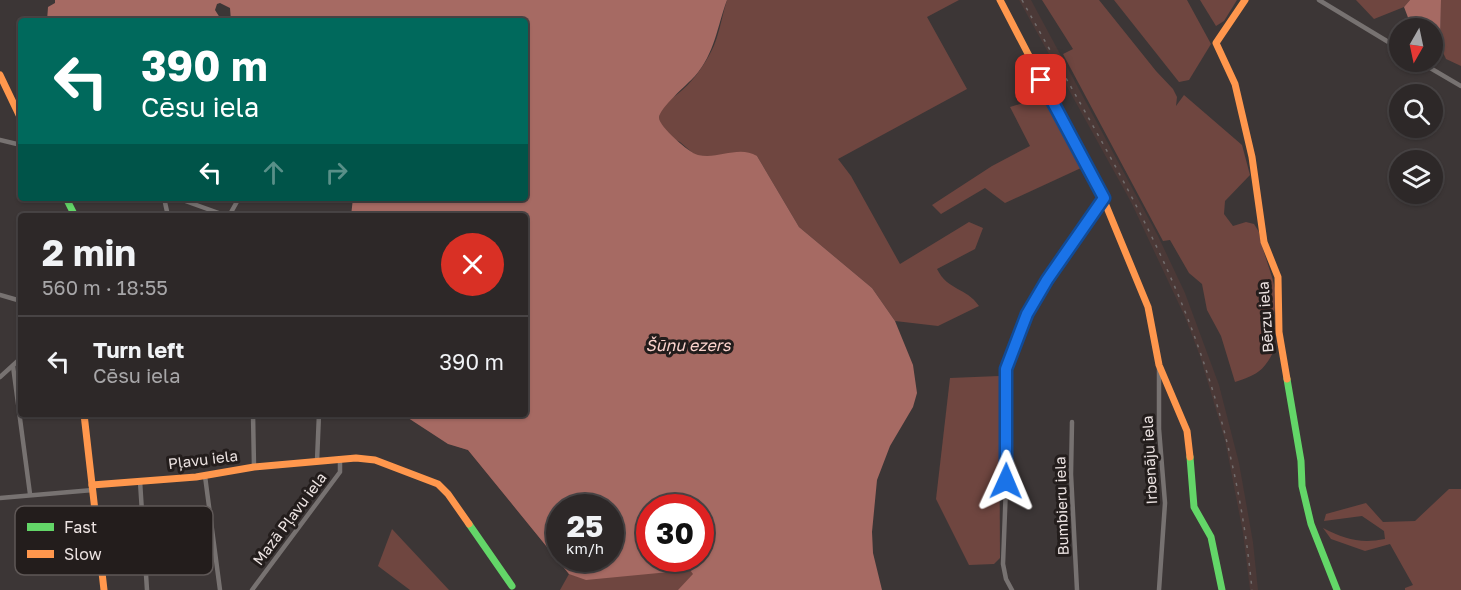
<!DOCTYPE html>
<html lang="en">
<head>
<meta charset="utf-8">
<style>
	body { margin:0; font-family:"Golos Text",sans-serif; background:#393434; color:#f1f3f6; height:100vh; display:flex; flex-direction:column; font-size:22px; white-space:nowrap }
	* { box-sizing:border-box; margin:0 }
	p { font-size:20px; color:#a7a6a8 }
	.icon { flex:none; width:33px; height:33px; fill:none; stroke:currentColor; stroke-width:2; stroke-linecap:round; stroke-linejoin:round }
	.map { position:relative; flex:1; overflow:hidden }
	.sheet { position:absolute; left:18px; top:213px; width:510px; height:204px; display:flex; flex-direction:column; background:#2d2828; border-radius:6px; box-shadow:0 2px 4px #0004,0 0 0 2px #484445 }
	.sheet>* { flex:none }
	.top-card { position:absolute; left:18px; top:18px; width:510px; height:183px; border-radius:6px; box-shadow:0 2px 4px #0004,0 0 0 2px #484445; background:#00695c; color:#fff; overflow:hidden }
	.needle { width:39px; rotate:189deg }
	.controls { position:absolute; left:1389px; top:18px; display:grid; gap:12px }
	.controls a { display:grid; place-items:center; width:54px; height:54px; border-radius:50%; background:#2d2828; box-shadow:0 2px 4px #0004,0 0 0 2px #484445; font-size:30px }
	.speed { position:absolute; left:546px; top:494px; display:flex; gap:12px; font-size:30px; font-weight:700; text-align:center }
	.speed>* { display:grid; place-content:center; width:78px; height:78px; border-radius:50%; background:#2d2828; box-shadow:0 2px 4px #0004,0 0 0 2px #484445; line-height:1 }
	.speed small { font-size:15px; font-weight:400 }
	.speed .limit { border:9px solid #d22; background:#fff; color:#111 }
	.pin { position:absolute; display:grid; place-items:center; width:51px; height:51px; color:#fff; margin:-26px; border-radius:12px; box-shadow:0 3px 9px #0006 }
	.me { position:absolute; width:66px; margin:-33px; rotate:1deg; stroke-linejoin:round; filter:drop-shadow(0 0 4px #0008) }
	.turn { display:flex; align-items:center; gap:21px; height:126px; padding:0 24px; font-size:27px }
	.turn .icon { width:78px; height:78px; stroke-width:2.5 }
	.turn b { display:block; font-size:42px; line-height:51px }
	.lanes { display:flex; align-items:center; height:57px; padding:0 24px; background:#0003; justify-content:center; gap:30px; direction:ltr }
	.lanes .off { opacity:.35 }
	.round { display:grid; place-items:center; flex:none; width:63px; height:63px; border-radius:32px; background:#393434 }
	.overview { display:flex; align-items:center; justify-content:space-between; height:102px; padding:0 24px }
	h1 { font-size:36px; font-weight:700; line-height:45px }
	ul { padding:0; list-style:none }
	li { display:flex; align-items:center; gap:18px; height:90px; padding:0 24px; border-top:2px solid #484445 }
	li div { flex:1 }
	li b { display:block; font-size:22px }
	li em { font-style:normal }
	.map>svg:first-child { display:block }
	.built { fill:#4b3937 }
	.green { fill:#6f4640 }
	.water { fill:#a66a63; fill-rule:evenodd }
	.lines { fill:none; stroke-linecap:round; stroke-linejoin:round }
	.street { stroke:#777271; stroke-width:4.5 }
	.fast { stroke:#63d668; stroke-width:7 }
	.slow { stroke:#ff974d; stroke-width:7 }
	.rail { stroke:#726d6d; stroke-width:1.5; stroke-dasharray:3 6; stroke-linecap:butt }
	.route-casing { stroke:#114b97; stroke-width:15 }
	.route { stroke:#1a73e8; stroke-width:10 }
	.labels { text-anchor:middle; stroke-width:6; stroke-linejoin:round; paint-order:stroke }
	.street-label { font-size:15px; fill:#ece3e2; stroke:#231d1c }
	.water-label { font-size:16px; font-style:italic; fill:#fbd3cd; stroke:#231d1c }
	.key { fill:#231d1c; stroke:#5f5857; stroke-width:1.5 }
	.key-label { font-size:16px; fill:#ece3e2 }
</style>
</head>
<body>
<div class="map">
<svg width="1461" height="590" viewBox="0 0 1461 590">
	<rect width="100%" height="100%" fill="#3c3636"/>
	<path class="built" d="M1019 0H1031L1158 236 1185 293 1219 385 1239 463 1253 542 1258 590H1250L1243 533 1225 440 1200 356 1185 317 1131 202Z"/>
	<g class="green">
		<path d="M727 0H959L927 17 967 89 838 159 851 176 900 264 969 222 983 228 975 249 937 269C948 291 966 287 979 306L938 326 895 321 872 288 799 227 757 156 731 162 695 155 680 142 657 131 661 104C685 95 710 61 717 37 721 25 723 12 727 0Z"/>
		<path d="M1042 0H1099L1156 71 1173 89 1177 97 1176 106 1184 95 1242 145 1250 175 1225 201 1224 214 1233 226 1246 222 1254 224 1259 232C1261 250 1278 286 1276 301 1274 319 1268 329 1276 347 1264 370 1260 374 1235 382L1221 336 1207 310 1202 284 1189 273 1170 240 1163 241 1063 54 1073 49Z"/>
		<path d="M1114 0H1187L1211 44 1189 80 1179 82Z"/>
		<path d="M1200 0H1237L1224 21 1216 26Z"/>
		<path d="M1356 0H1410L1404 7 1374 19Z"/>
		<path d="M1441 0H1461V66L1446 59 1440 46Z"/>
		<path d="M1043 97 1081 168 1005 203 985 188 941 214 932 205 992 166 1030 146 1010 107Z"/>
		<path d="M999 376 1000 558 994 564 969 565 936 499 950 378Z"/>
		<path d="M467 434 560 558H610L619 576 688 558 728 590H560L569 574 468 450 453 445Z"/>
		<path d="M1449 489H1461V590H1405V588L1413 585 1390 544 1365 551 1331 539 1323 528C1345 539 1360 544 1385 539L1384 531 1362 516 1324 521 1326 514 1366 503 1383 522 1415 521Z"/>
		<path d="M392 529 449 590H410L378 566Z"/>
	</g>
	<g class="water">
		<path d="M55 0H727C717 27 715 53 695 76 687 85 659 108 659 118 659 126 689 153 698 155 718 160 738 145 757 156L799 227 872 288 895 321 913 365 917 393 913 407 890 446 877 480 872 532 873 553 882 590H678L693 574 690 570 586 580 569 574 468 450 448 444 402 414H525V216H351L353 198H525V21H231L230 8 220 3 217 4 215 10 222 21H47L48 7 55 3ZM560 507H610V558H560ZM650 507H700V558H650Z"/>
		<path d="M1410 0H1441L1440 46 1433 47 1432 28H1412L1404 7Z"/>
	</g>
	<g class="lines">
		<g class="street">
			<path d="M1319 0 1400 49"/>
			<path d="M1420 62 1461 86"/>
			<path d="M0 140 21 145"/>
			<path d="M164 198 168 216"/>
			<path d="M177 198 227 216"/>
			<path d="M229 216 239 198"/>
			<path d="M0 295 21 301"/>
			<path d="M13 366 30 494"/>
			<path d="M0 377 21 358"/>
			<path d="M253 414 254 467"/>
			<path d="M1072 422 1071 474 1077 590"/>
			<path d="M317 461 319 414"/>
			<path d="M205 476 220 590"/>
			<path d="M140 481 147 590"/>
			<path d="M0 498 93 490"/>
			<path d="M252 590 340 472V459"/>
			<path d="M1012 590 1006 579 1003 564 1007 460 1006 369 1027 314 1047 280 1103 198"/>
			<path d="M1159 590 1165 503 1159 429V368"/>
		</g>
		<g class="fast">
			<path d="M66 198 75 216"/>
			<path d="M1287 379 1301 461 1302 486 1311 524 1337 590"/>
			<path d="M1190 457 1194 507 1211 537 1222 590"/>
			<path d="M469 524 512 586"/>
		</g>
		<g class="slow">
			<path d="M1000 0 1103 198 1148 307 1159 365 1187 431 1190 457"/>
			<path d="M1245 0 1216 43 1235 84 1252 157 1264 242 1278 277 1279 332 1287 379"/>
			<path d="M0 75 21 119"/>
			<path d="M84 414 104 590"/>
			<path d="M92 485 196 477 254 467 356 458 375 460 438 484 448 494 469 524"/>
		</g>
		<path class="rail" d="M1022 0C1077 100 1142 204 1184 309 1220 399 1243 493 1252 590"/>
	</g>
	<g class="lines">
		<defs>
			<path id="route" d="M1006 481V369L1027 314 1047 280 1104 198 1041 80"/>
		</defs>
		<use href="#route" class="route-casing"/>
		<use href="#route" class="route"/>
	</g>
	<g class="labels">
		<g class="street-label">
			<text transform="translate(1266 317) rotate(-94)" y="5">Bērzu iela</text>
			<text transform="translate(203 460) rotate(-7)" y="5">Pļavu iela</text>
			<text transform="translate(1150 460) rotate(-93)" y="5">Irbenāju iela</text>
			<text transform="translate(1062 506) rotate(-92)" y="5">Bumbieru iela</text>
			<text transform="translate(290 519) rotate(-53)" y="5">Mazā Pļavu iela</text>
		</g>
		<g class="water-label">
			<text x="688" y="351">Šūņu ezers</text>
		</g>
	</g>
	<rect x="15" y="506" width="198" height="69" rx="9" class="key"/>
	<rect x="27" y="523" width="27" height="8" fill="#63d668"/>
	<rect x="27" y="550" width="27" height="8" fill="#ff974d"/>
	<g class="key-label">
		<text x="64" y="533">Fast</text>
		<text x="64" y="560">Slow</text>
	</g>
</svg>
<div class="controls">
<a><svg class="needle" viewBox="-14 -14 28 28"><path d="M0-13l5 13h-10z" fill="#e53935"/><path d="M0 13l5-13h-10z" fill="#a7a6a8"/></svg></a>
<a><svg class="icon" aria-label="search" viewBox="0 0 24 24"><circle cx="10" cy="10" r="6"/><path d="M15 15l6 6"/></svg></a>
<a><svg class="icon" aria-label="layers" viewBox="0 0 24 24"><path d="M12 4l9 5-9 5-9-5zM3 14l9 5 9-5"/></svg></a>
</div>
<div class="speed"><div>25<small>km/h</small></div><div class="limit">30</div></div>
<div class="pin" style="left:1041px;top:80px;background:#d93025"><svg class="icon" aria-label="arrive" viewBox="0 0 24 24"><path d="M6 21V4h12l-3 4 3 4H6"/></svg></div>
<svg class="me" style="left:1006px;top:481px" viewBox="-20 -20 40 40"><path d="M0-17L14 15 0 8-14 15z" fill="#1a73e8" stroke="#fff" stroke-width="4"/></svg>
<div class="top-card">
<div class="turn"><svg class="icon" aria-label="left" viewBox="0 0 24 24"><path d="M17 20v-9H6M10 6l-5 5 5 5"/></svg><div><b>390 m</b>Cēsu iela</div></div>
<div class="lanes"><svg class="icon" aria-label="left" viewBox="0 0 24 24"><path d="M17 20v-9H6M10 6l-5 5 5 5"/></svg><svg class="icon off" aria-label="ahead" viewBox="0 0 24 24"><path d="M12 20V5M6 11l6-6 6 6"/></svg><svg class="icon off" aria-label="right" viewBox="0 0 24 24"><path d="M7 20v-9h11M14 6l5 5-5 5"/></svg></div>
</div>
<section class="sheet">
<div class="overview"><div><h1>2 min</h1><p>560 m · 18:55</p></div><a class="round" style="background:#d93025;color:#fff"><svg class="icon" aria-label="close" viewBox="0 0 24 24"><path d="M6 6l12 12M18 6L6 18"/></svg></a></div>
<ul>
<li><svg class="icon" aria-label="left" viewBox="0 0 24 24"><path d="M17 20v-9H6M10 6l-5 5 5 5"/></svg><div><b>Turn left</b><p>Cēsu iela</p></div><em>390 m</em></li>
</ul>
</section>
</div>
</body>
</html>
